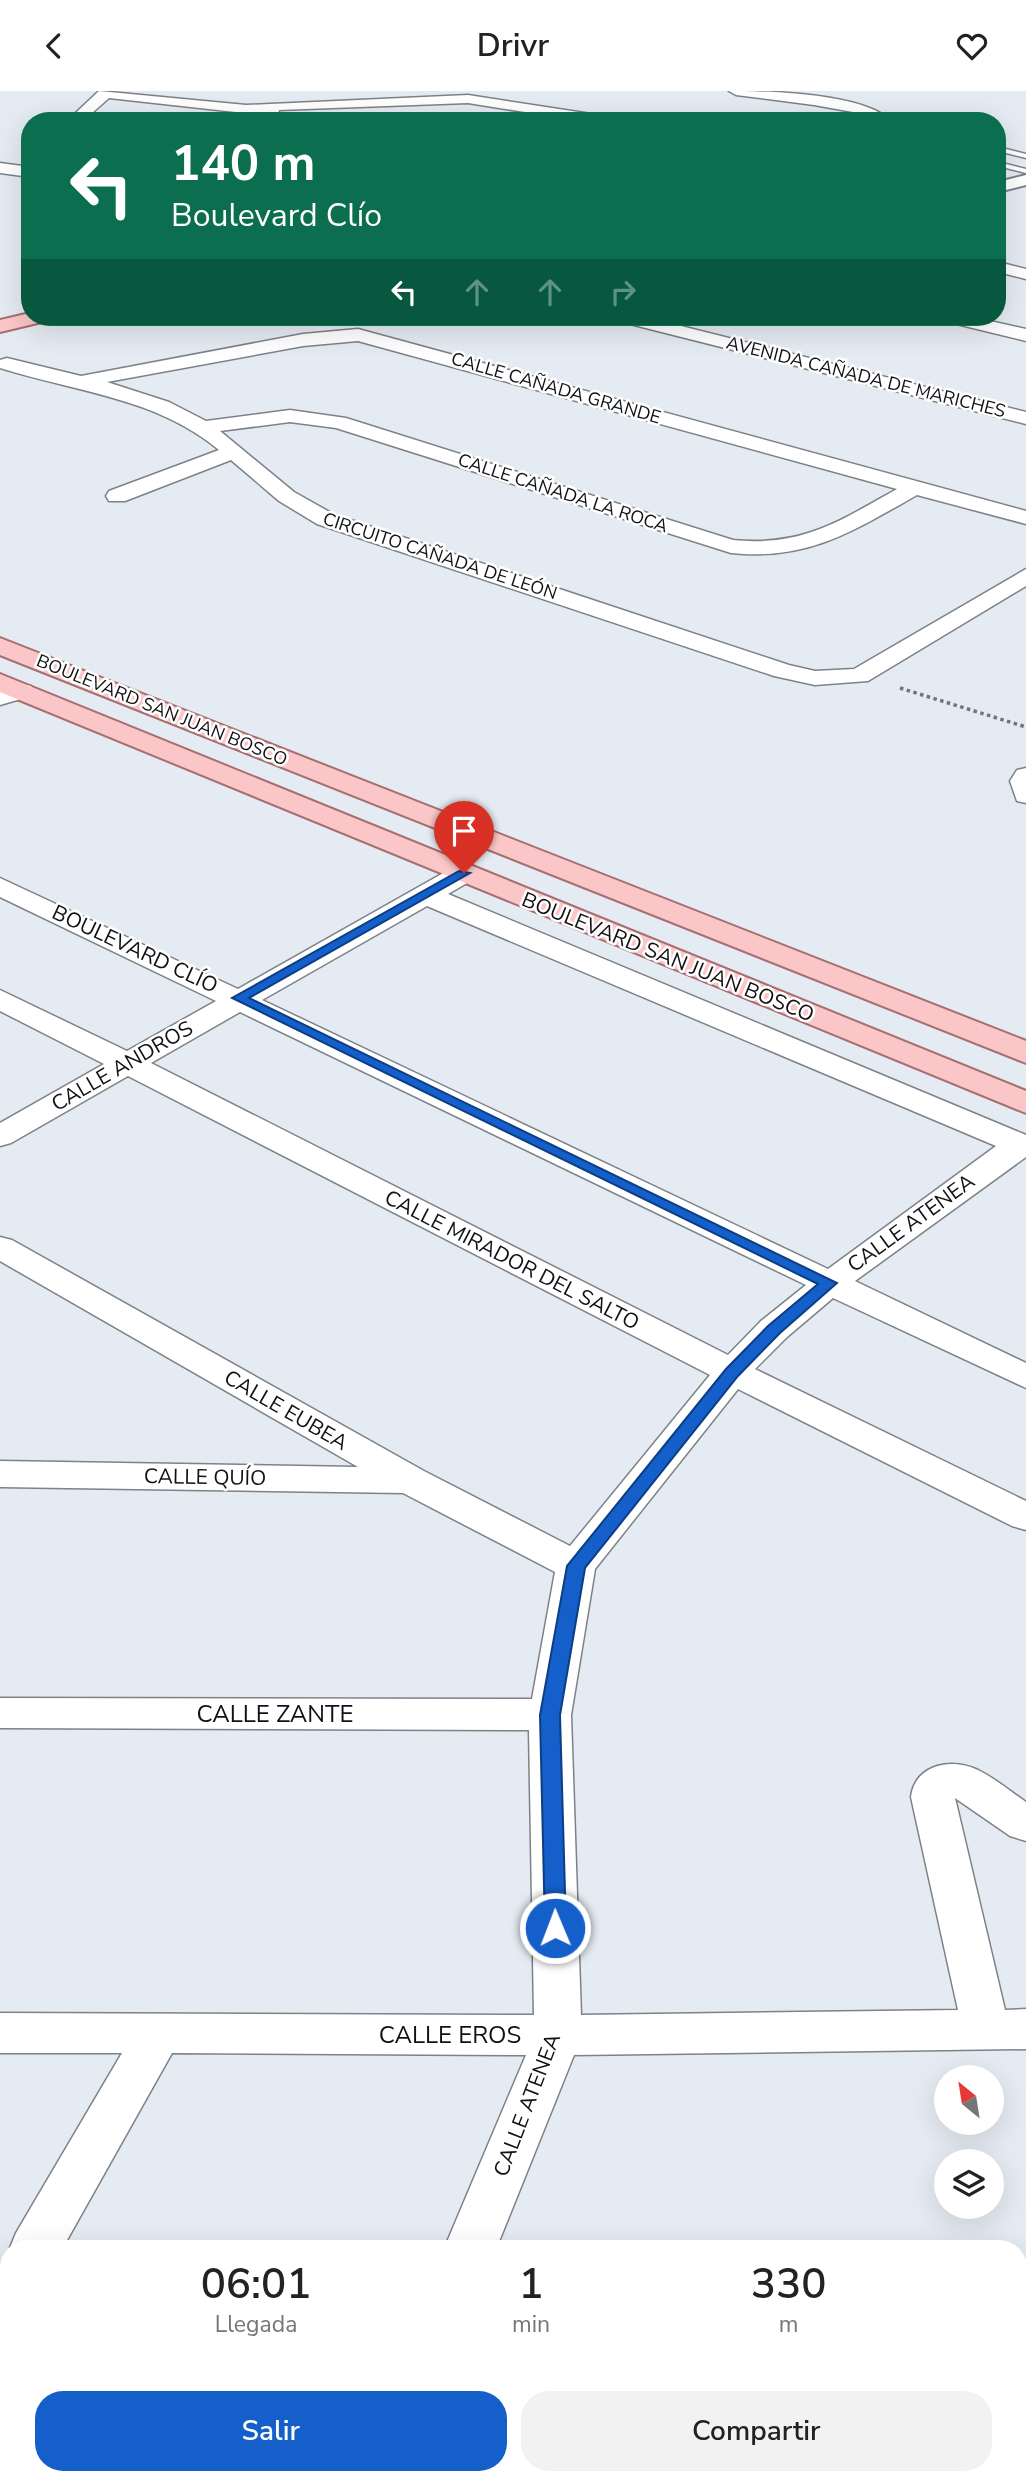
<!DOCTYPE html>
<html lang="es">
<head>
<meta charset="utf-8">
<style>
	body { margin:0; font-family:"Nunito Sans",sans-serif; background:#f2f2f2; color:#222; height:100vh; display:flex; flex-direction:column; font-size:26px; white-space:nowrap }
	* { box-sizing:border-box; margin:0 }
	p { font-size:23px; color:#767676 }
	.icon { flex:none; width:38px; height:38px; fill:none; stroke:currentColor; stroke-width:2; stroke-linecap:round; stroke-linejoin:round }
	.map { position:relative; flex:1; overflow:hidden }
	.drawer { position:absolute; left:0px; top:2149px; width:1027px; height:245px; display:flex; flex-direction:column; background:#fff; border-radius:28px 28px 0 0; box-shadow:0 7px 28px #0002 }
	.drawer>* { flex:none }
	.hud { position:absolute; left:21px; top:21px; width:985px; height:214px; border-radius:28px; box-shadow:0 7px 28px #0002; background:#0b6e4f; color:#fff; overflow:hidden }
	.needle { width:46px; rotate:330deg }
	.tools { position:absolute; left:934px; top:1974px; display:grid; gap:14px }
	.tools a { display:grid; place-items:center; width:70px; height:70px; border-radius:50%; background:#fff; box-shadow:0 7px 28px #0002; font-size:35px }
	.pin { position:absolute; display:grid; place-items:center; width:60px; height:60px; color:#fff; margin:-72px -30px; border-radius:50% 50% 50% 0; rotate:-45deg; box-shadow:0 0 7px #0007 }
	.pin .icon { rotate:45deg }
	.me { position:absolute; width:77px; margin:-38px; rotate:359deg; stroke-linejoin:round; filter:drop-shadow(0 0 5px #0008) }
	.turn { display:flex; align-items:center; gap:24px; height:147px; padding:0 35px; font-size:32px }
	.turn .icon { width:91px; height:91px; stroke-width:2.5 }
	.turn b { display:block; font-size:49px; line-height:60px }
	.lanes { display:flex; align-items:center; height:66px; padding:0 35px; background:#0003; justify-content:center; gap:35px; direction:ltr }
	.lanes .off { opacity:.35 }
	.eta { display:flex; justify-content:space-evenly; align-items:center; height:119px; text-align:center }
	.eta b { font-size:42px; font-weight:600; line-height:49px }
	.button { display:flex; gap:14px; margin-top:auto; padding:14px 35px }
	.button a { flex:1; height:80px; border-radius:28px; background:#145fca; color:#fff; font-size:28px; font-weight:600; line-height:80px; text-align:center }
	.button a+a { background:#f2f2f2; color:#222 }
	header { display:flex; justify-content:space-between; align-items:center; height:91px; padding:0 35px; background:#fff; font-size:32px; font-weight:600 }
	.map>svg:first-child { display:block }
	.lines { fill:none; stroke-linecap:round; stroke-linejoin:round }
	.lane-casing { stroke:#7d8288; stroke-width:3 }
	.street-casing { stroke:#7d8288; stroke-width:3 }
	.secondary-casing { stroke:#7d8288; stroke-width:4 }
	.primary-casing { stroke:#a66e70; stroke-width:4 }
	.path { stroke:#717479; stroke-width:3.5; stroke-dasharray:3.5 3.5; stroke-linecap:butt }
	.lane { fill:#fff; fill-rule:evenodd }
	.street { fill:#fff; fill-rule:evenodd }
	.secondary { fill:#fff; fill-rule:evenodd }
	.primary { fill:#fac6c7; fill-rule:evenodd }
	.route { fill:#145fca; stroke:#0d3e83; stroke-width:2 }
	.labels { text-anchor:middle; stroke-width:5; stroke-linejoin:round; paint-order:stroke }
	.far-street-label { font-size:18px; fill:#101114; stroke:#fff }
	.street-label { font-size:21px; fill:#101114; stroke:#fff }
	.near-street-label { font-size:24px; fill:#101114; stroke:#fff }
</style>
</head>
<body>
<header><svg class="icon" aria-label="back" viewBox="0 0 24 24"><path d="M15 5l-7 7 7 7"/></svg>Drivr<svg class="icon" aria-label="heart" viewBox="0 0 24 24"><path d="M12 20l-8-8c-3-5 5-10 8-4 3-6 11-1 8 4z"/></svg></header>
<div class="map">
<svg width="1026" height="2394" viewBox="0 0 1026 2394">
	<rect width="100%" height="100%" fill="#e5ebf2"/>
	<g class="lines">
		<defs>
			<g id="lane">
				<path d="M998 56 1026 63V67L998 60Z"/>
				<path d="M998 71 1026 78V82L998 75Z"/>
			</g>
			<g id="street">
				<path d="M99 0 246 14 468 4 611 26 618 30H581L468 12 279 19 278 24 273 25 109 7 83 30H67Z"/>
				<path d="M729 0C767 0 864 2 891 30H873L853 21 814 14 736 4Z"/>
				<path d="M0 72 30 76V86L0 82Z"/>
				<path d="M998 171 1026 178V188L998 181Z"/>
				<path d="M615 226H645L1026 321V333L618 230Z"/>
				<path d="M941 226H972L1026 238V250L944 230Z"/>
				<path d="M358 238 1026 420V433L917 404C853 440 808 470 731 462L336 337 290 331 220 340 294 401 333 423 789 574 815 580 854 578 1026 478V495L868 590 815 594 774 585 317 433 279 410 231 369 125 410H109L106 405 109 400 219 359C155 306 76 301 0 277V269L7 267 81 285 303 243ZM358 250 897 398C840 430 802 456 733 449L346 327 290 319 206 330 169 311 107 291 303 255Z"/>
				<path d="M22 593 31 595 34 600 31 605 0 614V599Z"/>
				<path d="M1026 677V712L1017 710 1010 690 1017 679Z"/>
				<path d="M464 774 474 776 478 782 474 788 448 803 1026 1044V1066L855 1190 1026 1272V1297L833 1207 787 1246 755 1278 1026 1410V1439L1012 1435 738 1298 595 1478 571 1624 581 1924 958 1919 911 1706C915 1672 954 1666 980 1680 996 1688 1011 1701 1026 1711V1750L1010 1745 955 1707 1005 1919 1026 1918V1958L574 1964 496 2158H444L526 1964 172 1962 62 2158 9 2159 16 2142 122 1962H0V1922L534 1924 529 1639 0 1637V1607L532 1608 555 1481 403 1402 0 1396V1370L358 1376 0 1170V1146L12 1149 424 1380 570 1455 710 1284 128 985 11 1052 0 1055V1032L104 973 0 920V899L127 960 216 910 0 806V787L238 898 454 776ZM427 815 996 1055 828 1178 262 909ZM240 921 806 1194 761 1230 728 1264 151 972Z"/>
				<path d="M9 2175V2234L0 2237V2179Z"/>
				<path d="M349 2385H405L401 2394H345Z"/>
				<path d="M853 2385H909L907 2394H851Z"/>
			</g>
			<path id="secondary" d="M1026 84V94L998 101V91Z"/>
			<g id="primary">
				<path d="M30 222V226H49L46 230 0 241V229Z"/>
				<path d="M0 547 1026 950V972L0 564Z"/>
				<path d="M0 583 1026 1000V1022L0 601Z"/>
			</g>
		</defs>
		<use href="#lane" class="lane-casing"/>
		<use href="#street" class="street-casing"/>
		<use href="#secondary" class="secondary-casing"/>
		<use href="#primary" class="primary-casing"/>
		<path class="path" d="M900 597 1026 636"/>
		<use href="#lane" class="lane"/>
		<use href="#street" class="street"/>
		<use href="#secondary" class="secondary"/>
		<use href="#primary" class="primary"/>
	</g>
	<path class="route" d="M459 780 470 782 249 907 837 1192 780 1242 738 1285 585 1477 560 1624 566 1837 563 1843H548L545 1837 540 1624 567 1475 726 1278 768 1235 818 1193 232 907Z"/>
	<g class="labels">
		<g class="far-street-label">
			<text transform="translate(866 286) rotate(14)" y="6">AVENIDA CAÑADA DE MARICHES</text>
			<text transform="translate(556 297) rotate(16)" y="6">CALLE CAÑADA GRANDE</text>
			<text transform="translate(563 402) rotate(18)" y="6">CALLE CAÑADA LA ROCA</text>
			<text transform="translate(440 465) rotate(18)" y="6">CIRCUITO CAÑADA DE LEÓN</text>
			<text transform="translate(162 619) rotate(22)" y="6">BOULEVARD SAN JUAN BOSCO</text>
		</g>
		<g class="street-label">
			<text transform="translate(135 858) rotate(25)" y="7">BOULEVARD CLÍO</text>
			<text transform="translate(668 866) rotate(22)" y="7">BOULEVARD SAN JUAN BOSCO</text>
			<text transform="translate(122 975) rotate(-30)" y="7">CALLE ANDROS</text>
			<text transform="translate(911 1132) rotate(-36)" y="7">CALLE ATENEA</text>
			<text transform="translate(512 1169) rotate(27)" y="7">CALLE MIRADOR DEL SALTO</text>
			<text transform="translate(286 1319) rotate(30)" y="7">CALLE EUBEA</text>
			<text transform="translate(205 1386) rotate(1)" y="7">CALLE QUÍO</text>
			<text transform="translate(527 2014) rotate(-69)" y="7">CALLE ATENEA</text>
		</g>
		<g class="near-street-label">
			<text x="275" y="1631">CALLE ZANTE</text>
			<text x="450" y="1952">CALLE EROS</text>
		</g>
	</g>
</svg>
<div class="tools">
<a><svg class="needle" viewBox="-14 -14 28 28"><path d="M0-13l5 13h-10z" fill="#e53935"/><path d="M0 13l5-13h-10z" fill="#767676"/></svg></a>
<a><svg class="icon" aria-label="layers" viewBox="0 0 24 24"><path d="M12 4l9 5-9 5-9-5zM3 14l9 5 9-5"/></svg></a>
</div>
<div class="pin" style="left:464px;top:782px;background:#d93025"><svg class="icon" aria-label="arrive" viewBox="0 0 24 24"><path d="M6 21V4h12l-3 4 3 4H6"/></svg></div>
<svg class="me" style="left:555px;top:1837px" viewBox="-20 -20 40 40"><circle r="17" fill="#145fca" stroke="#fff" stroke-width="3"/><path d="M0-11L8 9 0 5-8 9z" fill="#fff"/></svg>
<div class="hud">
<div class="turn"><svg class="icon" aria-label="left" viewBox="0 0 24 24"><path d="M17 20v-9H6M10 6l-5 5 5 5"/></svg><div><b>140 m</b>Boulevard Clío</div></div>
<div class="lanes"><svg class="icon" aria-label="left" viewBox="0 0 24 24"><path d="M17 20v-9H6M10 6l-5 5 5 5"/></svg><svg class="icon off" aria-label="ahead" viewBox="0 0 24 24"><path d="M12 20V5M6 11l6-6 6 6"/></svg><svg class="icon off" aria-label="ahead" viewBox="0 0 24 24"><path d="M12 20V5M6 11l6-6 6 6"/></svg><svg class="icon off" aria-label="right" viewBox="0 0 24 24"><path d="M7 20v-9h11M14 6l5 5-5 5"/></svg></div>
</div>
<section class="drawer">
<div class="eta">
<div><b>06:01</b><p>Llegada</p></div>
<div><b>1</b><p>min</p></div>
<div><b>330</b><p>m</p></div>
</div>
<div class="button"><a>Salir</a><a>Compartir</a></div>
</section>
</div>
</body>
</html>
